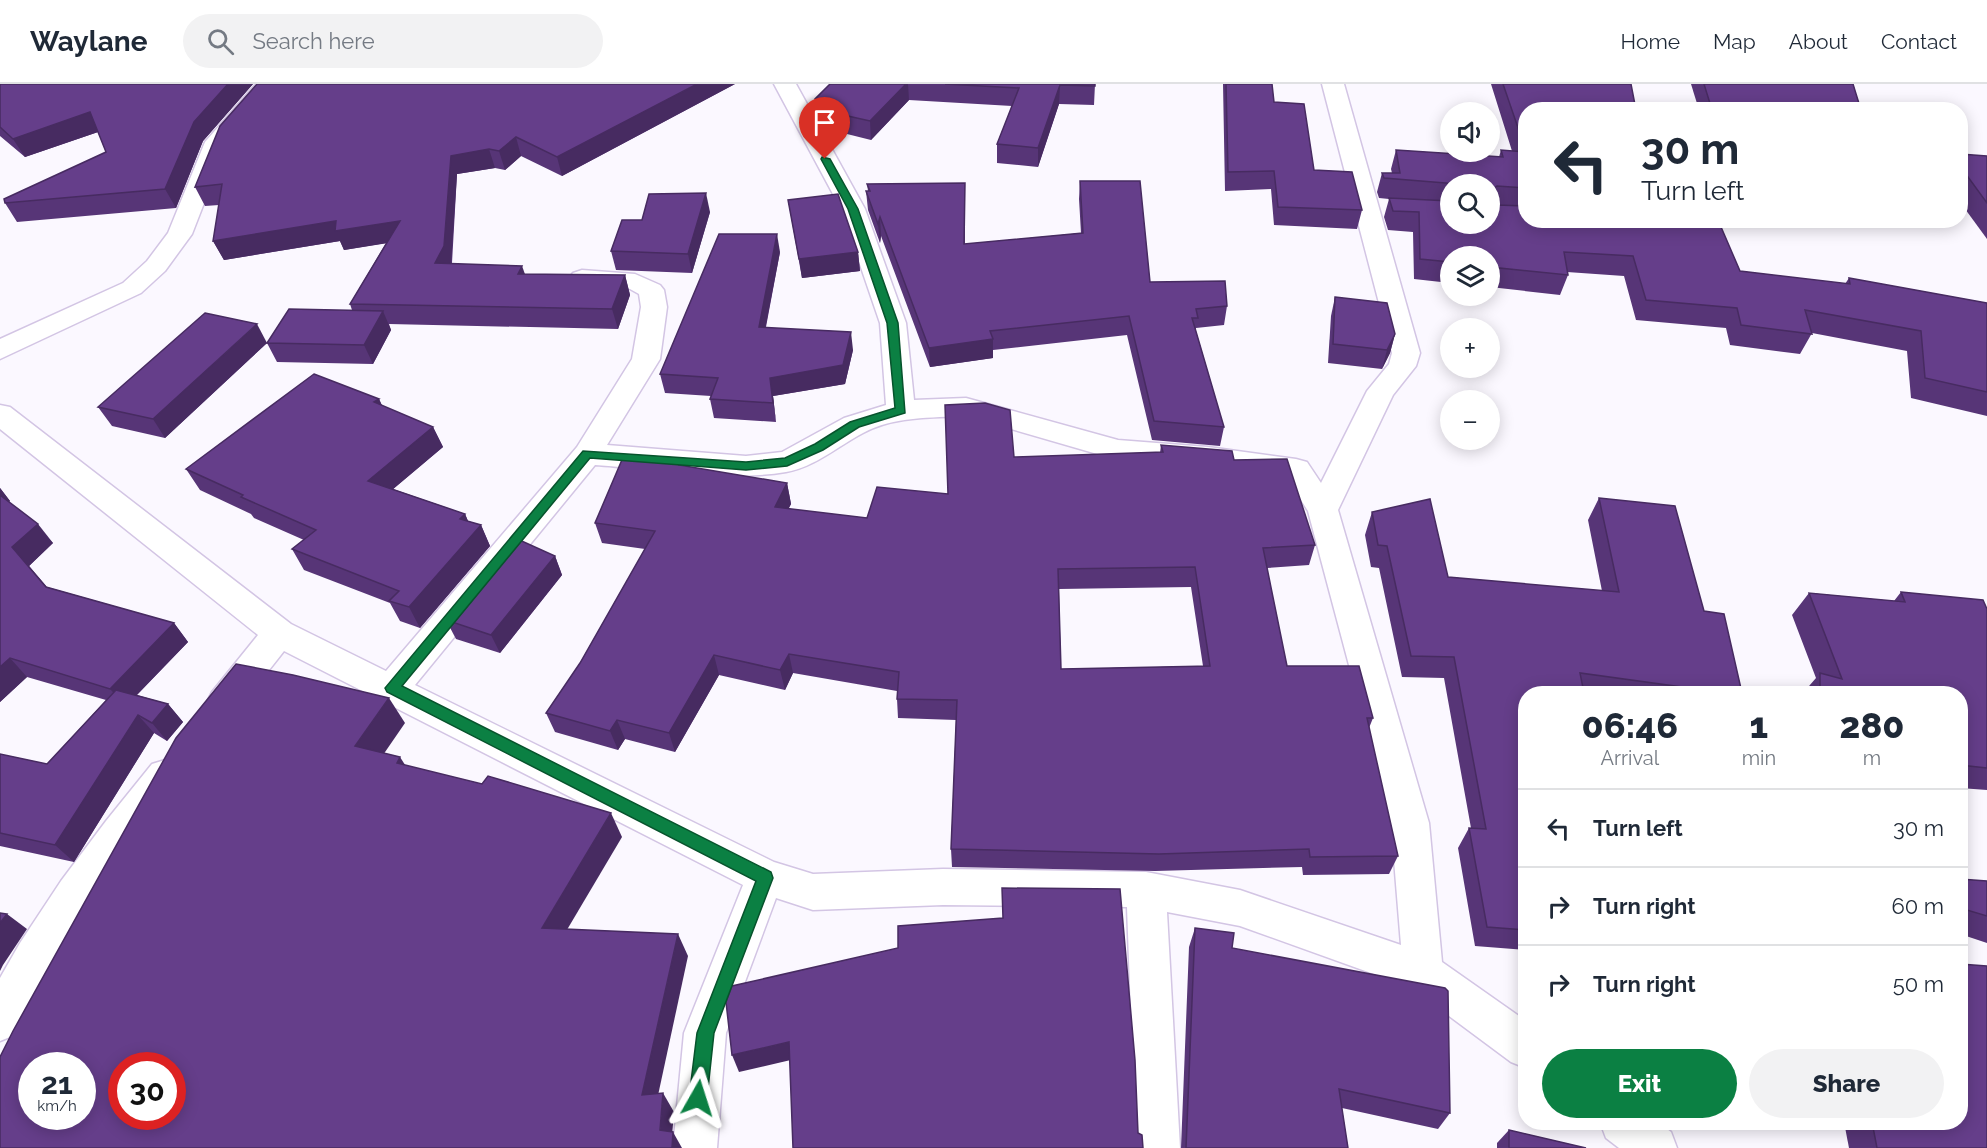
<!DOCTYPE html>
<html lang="en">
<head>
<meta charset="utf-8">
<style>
	body { margin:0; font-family:Raleway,sans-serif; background:#f2f2f3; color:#1f2937; height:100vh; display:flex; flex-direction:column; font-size:22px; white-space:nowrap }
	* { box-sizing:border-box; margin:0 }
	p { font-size:20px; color:#747a83 }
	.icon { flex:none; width:33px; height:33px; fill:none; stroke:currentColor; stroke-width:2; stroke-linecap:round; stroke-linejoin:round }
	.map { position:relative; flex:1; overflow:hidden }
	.panel { position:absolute; left:1518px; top:602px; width:450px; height:444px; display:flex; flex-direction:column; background:#fff; border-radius:24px; box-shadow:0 3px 15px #0003 }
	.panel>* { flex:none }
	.banner { position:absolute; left:1518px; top:18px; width:450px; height:126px; border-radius:24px; box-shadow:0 3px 15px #0003; background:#fff; color:#1f2937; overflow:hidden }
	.tools { position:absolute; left:1440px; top:18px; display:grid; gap:12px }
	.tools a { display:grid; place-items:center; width:60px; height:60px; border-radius:50%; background:#fff; box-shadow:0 3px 15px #0003; font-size:30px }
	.speed { position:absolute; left:18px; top:968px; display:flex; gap:12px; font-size:30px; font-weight:700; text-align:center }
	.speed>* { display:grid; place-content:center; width:78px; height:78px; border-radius:50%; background:#fff; box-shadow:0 3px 15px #0003; line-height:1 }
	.speed small { font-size:15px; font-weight:400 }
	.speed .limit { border:9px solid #d22; background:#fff; color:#111 }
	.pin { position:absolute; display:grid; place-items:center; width:51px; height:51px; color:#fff; margin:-62px -26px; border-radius:50% 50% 50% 0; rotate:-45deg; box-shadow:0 0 6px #0007 }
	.pin .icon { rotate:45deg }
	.me { position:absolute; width:66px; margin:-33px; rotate:6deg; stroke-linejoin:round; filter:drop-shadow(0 0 4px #0008) }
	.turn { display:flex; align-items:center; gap:21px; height:126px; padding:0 24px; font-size:27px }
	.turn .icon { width:78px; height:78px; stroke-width:2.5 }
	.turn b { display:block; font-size:42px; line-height:51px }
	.eta { display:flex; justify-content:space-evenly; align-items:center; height:102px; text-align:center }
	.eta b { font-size:36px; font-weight:800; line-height:42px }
	.primary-button { display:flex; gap:12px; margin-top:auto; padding:12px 24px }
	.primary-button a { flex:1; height:69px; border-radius:36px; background:#0b8043; color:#fff; font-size:24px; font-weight:800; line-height:69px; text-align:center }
	.primary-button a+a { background:#f2f2f3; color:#1f2937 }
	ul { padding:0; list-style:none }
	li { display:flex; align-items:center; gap:18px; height:78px; padding:0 24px; border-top:2px solid #e0e1e3 }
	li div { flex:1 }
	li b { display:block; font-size:22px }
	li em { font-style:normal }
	header { display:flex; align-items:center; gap:36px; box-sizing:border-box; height:84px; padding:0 30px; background:#fff; border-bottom:2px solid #e0e1e3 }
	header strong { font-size:28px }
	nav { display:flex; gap:33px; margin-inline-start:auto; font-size:21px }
	.search { width:420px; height:54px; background:#f2f2f3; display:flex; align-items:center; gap:15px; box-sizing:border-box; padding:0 21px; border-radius:33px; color:#747a83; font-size:22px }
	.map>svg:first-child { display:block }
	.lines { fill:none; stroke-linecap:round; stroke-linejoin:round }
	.street-casing { stroke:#d3c5e4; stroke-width:3 }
	.street { fill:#fff; fill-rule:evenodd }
	.wall { fill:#573577; fill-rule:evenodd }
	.shaded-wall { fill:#472b61 }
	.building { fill:#653e8a; stroke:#472b61; stroke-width:1.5; fill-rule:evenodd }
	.route { fill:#0b8043; stroke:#07532c; stroke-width:1.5 }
</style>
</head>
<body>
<header>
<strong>Waylane</strong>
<div class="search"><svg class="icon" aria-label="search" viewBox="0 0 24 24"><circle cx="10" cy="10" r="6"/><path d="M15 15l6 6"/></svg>Search here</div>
<nav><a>Home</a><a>Map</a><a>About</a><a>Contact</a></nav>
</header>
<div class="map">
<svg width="1987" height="1064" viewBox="0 0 1987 1064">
	<rect width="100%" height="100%" fill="#fbf8ff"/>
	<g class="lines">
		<defs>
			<g id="street">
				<path d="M256 0H279L227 60 192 150 165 187 141 209 0 275V255L123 199 147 177 168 149 205 58Z"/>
				<path d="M774 0H796L865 125 906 239 914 316 966 314 1118 356 1208 363 1296 375 1307 378 1321 399 1367 307 1389 280 1392 269 1322 0H1344L1420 269 1416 282 1393 311 1338 426 1429 739 1442 878 1526 937V984L1511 978 1410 903 1240 842 1167 828 1180 1064H1136L1127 823 943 821 813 826 776 814 726 949 717 1064H673L684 949 743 801 284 567 236 628 224 632 212 628 207 618 212 608 258 551 0 345V321L10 323 291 540 386 587 577 363 632 275 641 223 639 210 630 205 573 199 569 194 573 189 582 186 635 190 660 201 664 206 667 223 660 275 607 361 746 372 782 368 844 334 886 321 880 239 841 125ZM966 332 1118 376 1208 383 1287 394 1308 427 1391 739 1401 861 1240 806 1146 788 943 785 813 790 774 778 415 601 595 381C655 385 726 398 786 388 815 383 838 362 863 349 894 332 931 334 966 332Z"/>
				<path d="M165 676 178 680 183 691 178 702C116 781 59 861 15 951L0 957V894L20 859 61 797 106 737 152 680Z"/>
				<path d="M1600 1038H1658L1671 1048 1677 1064H1619L1606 1054Z"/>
			</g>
		</defs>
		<use href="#street" class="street-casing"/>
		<use href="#street" class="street"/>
	</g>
	<g class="wall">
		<path d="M0 0H253L203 57 176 124 17 138 5 119 106 68 98 48 25 73 0 52Z"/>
		<path d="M735 0 562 92 521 72 505 86 495 84 457 90 452 179 525 190 625 191 630 211 618 245 389 240 391 246 373 280 277 278 267 259 165 354 112 342 98 323 352 226 350 220 386 159 344 166 340 157 224 176 213 157 219 121 205 122 195 103Z"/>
		<path d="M830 0H1095L1094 21 1059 20 1038 83 997 79V60L1012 22 909 16 871 56 823 44 817 33 815 15Z"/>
		<path d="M1223 0H1272L1274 18 1314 86 1362 126 1357 145 1274 141 1271 105 1225 107Z"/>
		<path d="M1491 0H1631L1526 26V136H1723L1720 141 1740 187 1845 200 1849 194 1987 219V332L1911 314 1907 267 1812 249 1800 270 1730 261 1726 244 1636 236 1624 192 1567 188 1568 191 1560 211 1490 203V172H1450V199L1414 195 1413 148 1388 146 1384 133 1389 115 1379 114 1377 108 1382 89H1392L1391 85 1396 66 1499 73 1501 66 1512 67ZM1450 100H1490L1450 140Z"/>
		<path d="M1691 0H1853L1861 26H1699Z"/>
		<path d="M1960 70 1987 72V155L1960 118Z"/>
		<path d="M1080 97 1150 198 1227 222 1224 241 1196 244V247L1224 343 1220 362 1152 356 1127 251 993 266V274L930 283 881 152 880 159 868 126 866 107H868L867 100 965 99V160L1081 149 1079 115Z"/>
		<path d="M788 116 858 168 860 187 802 194Z"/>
		<path d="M710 128 692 189 616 186 611 167 642 136Z"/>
		<path d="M780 168 766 243 853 266 845 300 773 312 776 338 714 334 710 315 711 312 665 309 660 290Z"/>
		<path d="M1335 213 1395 250 1390 269 1382 285 1328 279 1331 232Z"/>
		<path d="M379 315 382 322 433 343 443 363 393 405 465 430 468 437 481 441 490 462 420 544 400 537 390 519 304 486 292 465 304 456 254 434 251 430 200 406 186 385Z"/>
		<path d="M1161 361 1234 376 1315 461 1309 481 1267 484 1287 582 1373 634 1369 644 1398 772 1389 790 1303 791 1302 783 1155 787 952 783 951 765 956 636 898 634 897 615V607L793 589 785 606 719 591 675 668 625 655 618 666 555 648 546 629 580 579 645 465 602 459 595 439 681 378 682 382 787 399 791 420 788 425 867 434 948 410 1014 373 1160 369ZM1191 503 1203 582 1061 585 1059 505Z"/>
		<path d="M0 404 10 417 9 418 53 459 29 482 47 503 174 539 188 558 137 611 168 620 183 638 167 657 154 649 74 778 0 762V670L47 680 106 616 27 593 0 618Z"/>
		<path d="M1599 414 1704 527 1742 609H1526V866L1475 862 1458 764 1469 744H1471L1444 594 1402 593 1379 484 1371 483 1365 451 1372 428 1448 493 1602 507 1588 436Z"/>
		<path d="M555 472 562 491 500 569 456 555 446 536Z"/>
		<path d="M1901 508 1987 525V706L1960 704V609H1803L1816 594 1792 531 1809 509 1894 517Z"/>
		<path d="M1960 795 1987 797V859L1960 850Z"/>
		<path d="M1195 844 1232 864 1450 1029 1438 1045 1342 1024 1348 1064H1181L1189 863Z"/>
		<path d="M1844 1038H1960L1987 1064H1849Z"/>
		<path d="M1509 1046 1586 1064H1497V1059Z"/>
	</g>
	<g class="shaded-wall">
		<path d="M228 0H253L203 57 176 124 165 105 194 38Z"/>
		<path d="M697 0H735L562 92 557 73Z"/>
		<path d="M906 0H908L909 16 871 56 870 37Z"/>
		<path d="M1060 1 1059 20 1038 83V64Z"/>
		<path d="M90 28 101 47 25 73 13 55Z"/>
		<path d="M516 53 521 72 505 86 499 67Z"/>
		<path d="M489 65 495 84 457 90 451 181 435 179 451 72Z"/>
		<path d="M706 109 710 128 692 189 688 170Z"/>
		<path d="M880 133 881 152 880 159 878 140Z"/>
		<path d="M336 137H400L407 156 344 166 340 157 224 176 213 157Z"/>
		<path d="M777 150 780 168 762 261 759 243Z"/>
		<path d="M858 168 860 187 802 194 799 175Z"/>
		<path d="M522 182 529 201 518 190Z"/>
		<path d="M625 191 630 211 618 245 612 225Z"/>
		<path d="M383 227 391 246 373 280 364 261Z"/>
		<path d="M257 240 267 259 165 354 153 335Z"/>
		<path d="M851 248 853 266 845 300 773 312 776 338 773 319 770 294Z"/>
		<path d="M1395 250 1390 269 1382 285 1387 266Z"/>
		<path d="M993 255V274L930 283 929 264Z"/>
		<path d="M379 315 389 336 374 318Z"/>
		<path d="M433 343 443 363 379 417 368 397Z"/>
		<path d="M787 399 791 420 779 444 775 423Z"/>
		<path d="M0 404 10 417 4 420 0 416Z"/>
		<path d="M465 430 473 449 481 441 490 462 420 544 409 523 460 435Z"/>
		<path d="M38 440 53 459 29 482 12 463Z"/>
		<path d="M555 472 562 491 500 569 491 551Z"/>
		<path d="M174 539 188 558 126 622 110 605Z"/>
		<path d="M789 570 793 589 785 606 780 586Z"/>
		<path d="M714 571 719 591 675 668 669 649Z"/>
		<path d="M10 574 27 593 0 618V583Z"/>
		<path d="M389 614 405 639 372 687 355 662Z"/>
		<path d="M168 620 183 638 167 657 152 639Z"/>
		<path d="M138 631 154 649 74 778 55 761Z"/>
		<path d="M617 636 625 655 618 666 610 647Z"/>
		<path d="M400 673 416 698 397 679Z"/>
		<path d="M611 729 622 753 555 866 542 844Z"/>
		<path d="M7 830 27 845 3 881 0 887V839Z"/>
		<path d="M678 850 688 872 654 1030 642 1011Z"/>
		<path d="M789 958 795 975 739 988 732 971Z"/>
		<path d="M663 1009 674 1028 671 1064 660 1046Z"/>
		<path d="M673 1048 682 1064H672Z"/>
	</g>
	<g class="building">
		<path d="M0 0H228L194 38 165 105 5 119 4 115 106 68 90 28 13 55 0 43Z"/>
		<path d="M257 0H697L557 73 516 53 499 67 489 65 451 72 444 162 435 179 522 182 518 190 625 191 612 225 350 220 400 137 335 147 336 137 213 157 222 100 195 103 220 42Z"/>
		<path d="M830 0H906L870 37 821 26 815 15Z"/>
		<path d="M945 0H1095V2L1060 1 1038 64 997 60 1019 4Z"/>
		<path d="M1226 0H1272L1274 18 1304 20 1314 86 1352 88 1362 126 1278 123 1274 87 1228 88Z"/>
		<path d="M1503 0H1631L1636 26H1526V67Z"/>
		<path d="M1704 0H1853L1861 26H1712Z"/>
		<path d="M1396 66 1503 73 1501 66 1526 68V104L1497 102 1494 104 1497 121 1526 122V136H1718L1740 187 1850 200 1849 194 1987 219V308L1925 294 1921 247 1805 226 1812 250 1741 241 1737 224 1646 216 1633 172 1564 168 1568 191 1490 183V172H1450V178L1420 175 1419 128 1393 127 1389 114 1450 117V140H1490V100H1458L1384 94 1382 89H1400Z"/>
		<path d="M1960 70 1987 72V119L1960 82Z"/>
		<path d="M1080 97H1140L1150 198 1225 197 1227 222 1196 225 1198 234H1192L1224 343 1154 337 1129 232 990 247 993 255 929 264 880 133 878 140 866 107H870L867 100 965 99 964 160 1083 149Z"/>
		<path d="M706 109 688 170 611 167 622 136H642L649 110Z"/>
		<path d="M838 110 858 168 799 175 788 116Z"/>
		<path d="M719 150H777L759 243 851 248 843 281 770 294 773 319 710 315 718 294 660 290Z"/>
		<path d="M1335 213 1387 219 1395 250 1387 266 1333 260Z"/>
		<path d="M289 225 383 227 364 261 267 259Z"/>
		<path d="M205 229 257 240 153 335 98 323Z"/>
		<path d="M314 290 379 315 374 318 433 343 368 397 465 430 460 435 481 441 409 523 389 517 399 507 292 465 316 446 241 413 243 411 186 385Z"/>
		<path d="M985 319 1010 326 1014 373 1163 368 1161 361 1232 367 1234 376 1287 375 1315 461 1263 464 1287 582H1359L1373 634H1367L1398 772 1310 773 1309 765 1159 770 951 765 957 616 897 615 899 588 789 570 780 586 714 571 669 649 617 636 610 647 546 629 580 579 655 447 595 439 624 371 681 378 679 381 787 399 775 423 867 434 877 403 948 410 945 321ZM1195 483 1210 582 1061 585 1058 485Z"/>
		<path d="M0 411 38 440 12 463 46 503 174 539 110 605 10 574 0 583Z"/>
		<path d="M1599 414 1675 422 1704 527 1724 530 1742 609H1691L1689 604 1580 589 1584 609H1526V846L1487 843 1469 744 1486 745 1454 573 1411 572 1387 462 1378 461 1372 428 1430 415 1448 493 1619 508Z"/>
		<path d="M515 454 555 472 491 551 446 536Z"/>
		<path d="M1901 508 1983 516 1987 525V684L1960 681V609H1820V589L1842 595 1809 509 1905 518Z"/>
		<path d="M236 580 293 591 389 614 355 662 400 673 397 679 482 700 488 692 611 729 542 844 678 850 642 1011 663 1009 660 1046 673 1048 672 1064H0V973L13 947 176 654ZM32 981H82V1032H32ZM122 981H172V1032H122Z"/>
		<path d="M116 606 168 620 152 639 138 631 55 761 0 749V670L47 680Z"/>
		<path d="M1960 795 1987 797V832L1960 824Z"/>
		<path d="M1002 804 1120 805 1135 976 1138 1049 1142 1051 1143 1064H793L789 958 732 971 726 918 732 902 898 864V842L1003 834Z"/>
		<path d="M0 829 7 830 0 839Z"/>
		<path d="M1195 844 1234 849 1232 864 1445 904 1448 907 1450 1029 1339 1005 1348 1064H1186Z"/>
		<path d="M1960 880 1987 882V1064H1877L1872 1038H1960Z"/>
		<path d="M1509 1046 1586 1064H1509Z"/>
	</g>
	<path class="route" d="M822 73 830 75 858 125 898 239 905 329 859 343 823 366 787 382 746 386 590 374 402 602 771 788 773 794 714 949 707 1014 704 1020 698 1023 692 1020 689 1014 697 949 756 797 387 608 385 604 583 367 746 378 785 374 815 360 850 338 895 324 887 239 848 125 821 75Z"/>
</svg>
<div class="tools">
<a><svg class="icon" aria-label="sound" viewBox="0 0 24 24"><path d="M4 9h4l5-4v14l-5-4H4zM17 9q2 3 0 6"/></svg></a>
<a><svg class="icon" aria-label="search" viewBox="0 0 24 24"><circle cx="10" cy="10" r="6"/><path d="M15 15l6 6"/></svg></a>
<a><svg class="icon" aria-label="layers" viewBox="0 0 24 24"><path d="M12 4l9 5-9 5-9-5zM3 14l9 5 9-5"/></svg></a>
<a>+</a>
<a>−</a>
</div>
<div class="speed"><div>21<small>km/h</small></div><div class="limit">30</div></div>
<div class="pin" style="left:825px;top:75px;background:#d93025"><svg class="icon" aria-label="arrive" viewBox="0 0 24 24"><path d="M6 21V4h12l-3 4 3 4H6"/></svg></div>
<svg class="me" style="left:698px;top:1014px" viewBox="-20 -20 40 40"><path d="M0-17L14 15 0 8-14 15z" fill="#0b8043" stroke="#fff" stroke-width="4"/></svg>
<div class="banner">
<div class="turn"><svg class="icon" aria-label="left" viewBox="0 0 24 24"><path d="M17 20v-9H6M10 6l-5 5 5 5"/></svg><div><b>30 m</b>Turn left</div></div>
</div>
<section class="panel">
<div class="eta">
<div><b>06:46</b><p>Arrival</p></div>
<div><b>1</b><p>min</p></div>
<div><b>280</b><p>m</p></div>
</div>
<ul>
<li><svg class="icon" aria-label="left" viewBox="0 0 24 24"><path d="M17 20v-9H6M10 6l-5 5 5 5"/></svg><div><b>Turn left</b></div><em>30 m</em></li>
<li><svg class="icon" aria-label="right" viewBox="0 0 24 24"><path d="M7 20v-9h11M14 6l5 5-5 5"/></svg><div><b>Turn right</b></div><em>60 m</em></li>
<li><svg class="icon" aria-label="right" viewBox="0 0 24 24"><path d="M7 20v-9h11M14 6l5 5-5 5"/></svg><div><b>Turn right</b></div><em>50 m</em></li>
</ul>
<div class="primary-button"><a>Exit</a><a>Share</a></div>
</section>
</div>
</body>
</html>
